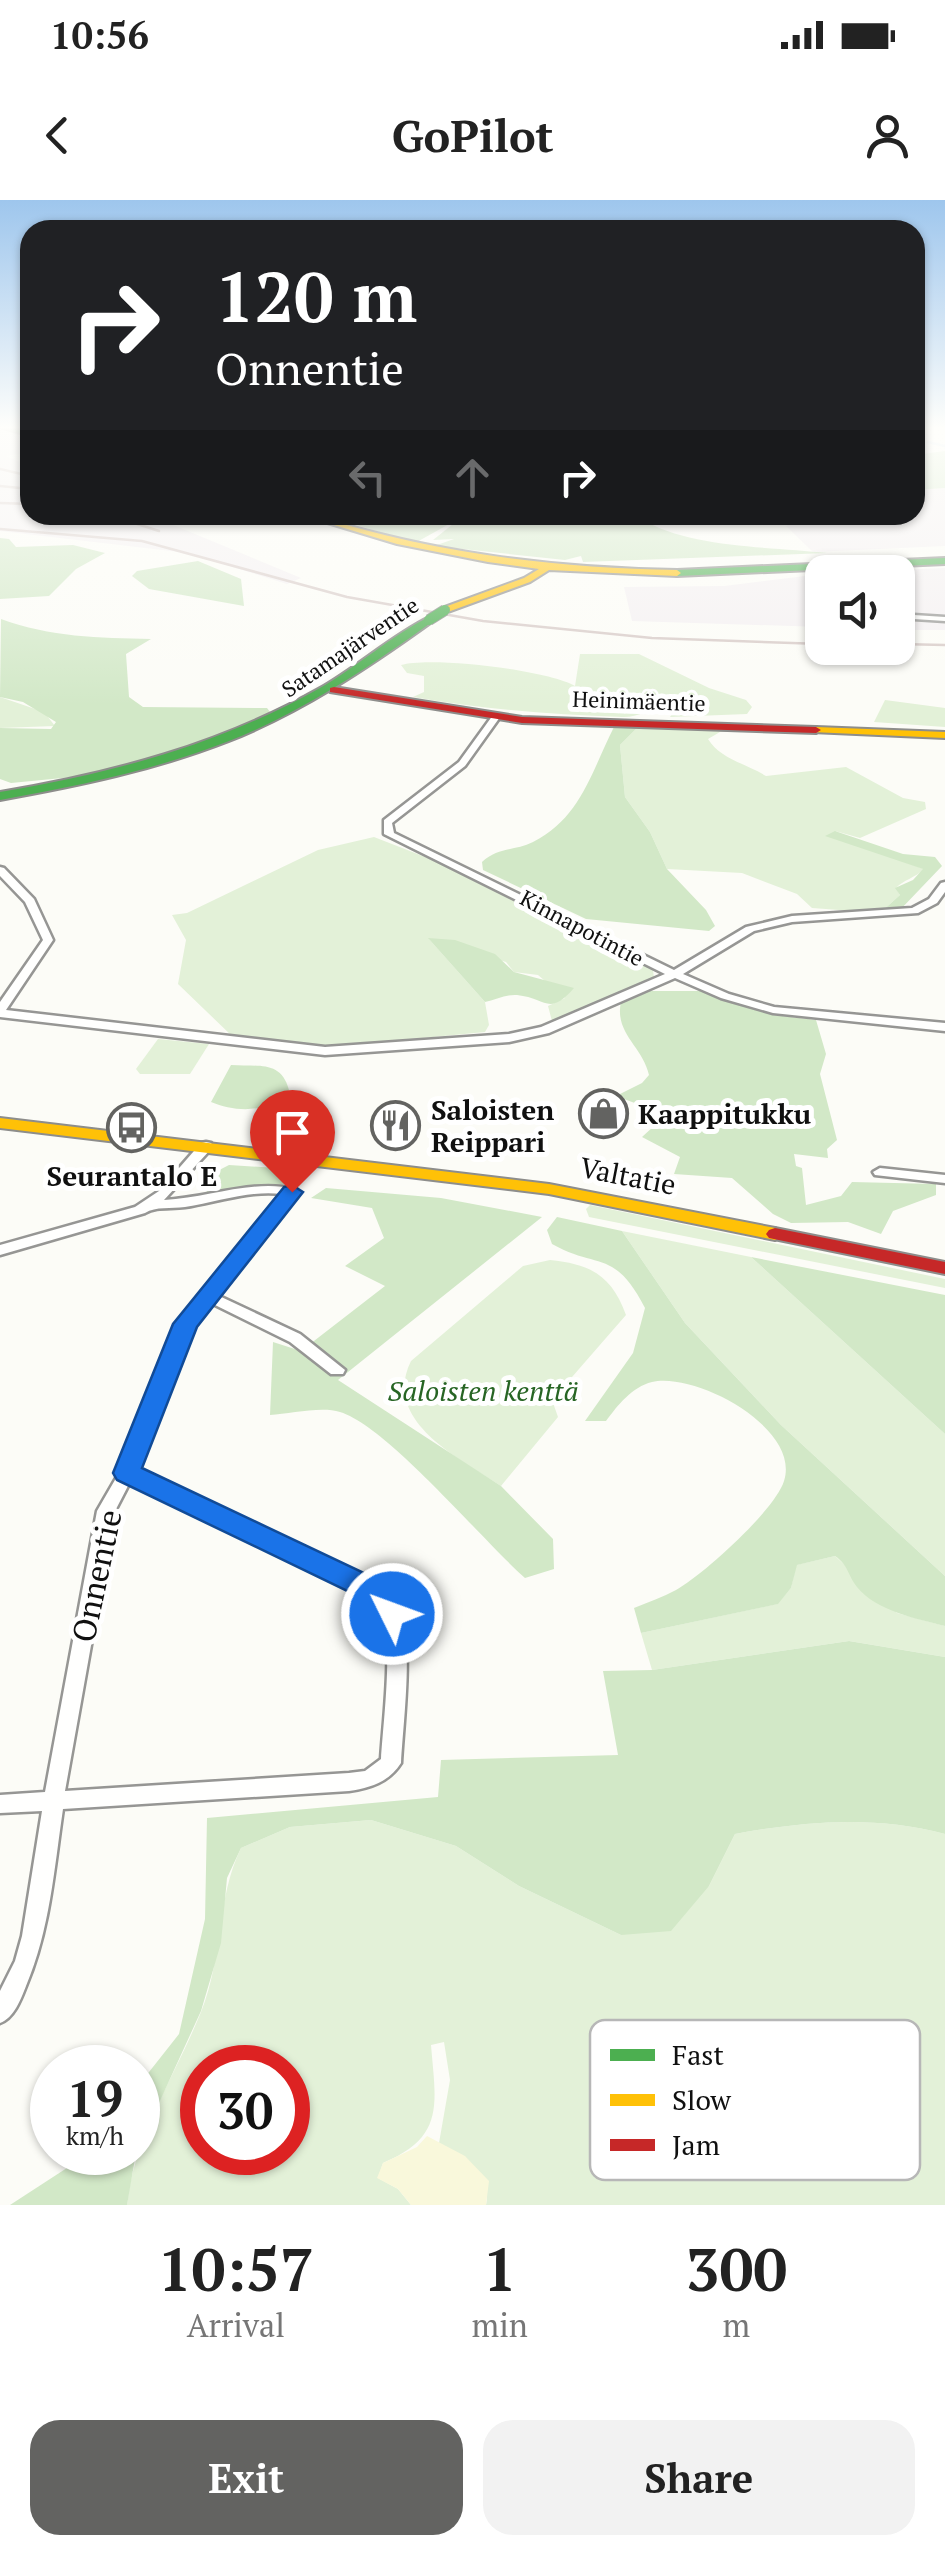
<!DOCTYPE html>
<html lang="en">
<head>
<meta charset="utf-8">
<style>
	body { margin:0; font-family:"PT Serif",serif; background:#f2f2f2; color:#222; height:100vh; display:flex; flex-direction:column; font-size:38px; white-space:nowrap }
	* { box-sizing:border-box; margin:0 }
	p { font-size:32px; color:#767676 }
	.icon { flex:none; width:55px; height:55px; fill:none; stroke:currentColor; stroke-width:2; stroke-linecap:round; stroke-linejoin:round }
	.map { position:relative; height:2005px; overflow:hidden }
	.side { display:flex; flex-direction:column; background:#fff; flex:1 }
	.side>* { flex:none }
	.hud { position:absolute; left:20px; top:20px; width:905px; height:305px; border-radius:30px; box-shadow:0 2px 8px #0004; background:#202124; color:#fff; overflow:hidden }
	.fabs { position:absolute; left:805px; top:355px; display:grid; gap:20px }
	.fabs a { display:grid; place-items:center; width:110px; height:110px; border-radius:20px; background:#fff; box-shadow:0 2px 8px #0004; font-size:50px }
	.speed { position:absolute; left:30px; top:1845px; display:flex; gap:20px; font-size:50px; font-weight:700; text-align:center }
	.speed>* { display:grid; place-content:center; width:130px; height:130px; border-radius:50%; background:#fff; box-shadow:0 2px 8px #0004; line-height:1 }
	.speed small { font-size:25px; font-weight:400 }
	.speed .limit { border:15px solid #d22; background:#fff; color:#111 }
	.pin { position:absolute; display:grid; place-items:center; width:85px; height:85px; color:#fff; margin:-102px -42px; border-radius:50% 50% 50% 0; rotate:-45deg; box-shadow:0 0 10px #0007 }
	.pin .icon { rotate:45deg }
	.me { position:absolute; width:110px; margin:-55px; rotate:312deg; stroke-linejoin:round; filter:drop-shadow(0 0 8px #0008) }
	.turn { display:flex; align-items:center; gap:35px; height:210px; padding:0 30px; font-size:45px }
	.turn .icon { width:130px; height:130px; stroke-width:2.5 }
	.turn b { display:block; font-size:70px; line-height:85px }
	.lanes { display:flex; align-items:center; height:95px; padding:0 30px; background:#0003; justify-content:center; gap:50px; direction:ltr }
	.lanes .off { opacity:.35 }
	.eta { display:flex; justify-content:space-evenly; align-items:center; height:170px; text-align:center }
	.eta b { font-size:60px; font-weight:600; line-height:70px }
	.primary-button { display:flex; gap:20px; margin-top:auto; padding:20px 30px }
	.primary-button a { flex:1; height:115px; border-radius:30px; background:#636361; color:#fff; font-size:40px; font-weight:600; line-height:115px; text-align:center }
	.primary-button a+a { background:#f2f2f2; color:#222 }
	.status { display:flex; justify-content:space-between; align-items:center; height:70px; padding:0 50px; background:#fff; direction:ltr }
	.status svg { height:28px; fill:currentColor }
	header { display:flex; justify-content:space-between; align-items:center; height:130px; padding:0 30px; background:#fff; font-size:45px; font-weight:600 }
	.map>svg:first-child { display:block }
	.industrial { fill:#f4f0f2 }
	.green { fill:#e3f1d8; fill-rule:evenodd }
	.forest { fill:#d2e8c7 }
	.sand { fill:#f9f8db }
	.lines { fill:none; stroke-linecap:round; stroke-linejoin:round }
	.stream { stroke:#cfe1f4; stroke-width:2.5 }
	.street-casing { stroke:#969694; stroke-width:5 }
	.fast-casing { stroke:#8d8d8b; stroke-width:4 }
	.slow-casing { stroke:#8d8d8b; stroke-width:4 }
	.jam-casing { stroke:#8d8d8b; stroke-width:4 }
	.street { fill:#fffffe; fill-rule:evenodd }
	.fast { fill:#4caf50; fill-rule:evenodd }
	.slow { fill:#ffc107; fill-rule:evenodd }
	.jam { fill:#c62828; fill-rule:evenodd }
	.rail { stroke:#d7cac7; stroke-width:2.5 }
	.fast-bridge-casing { stroke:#8d8d8b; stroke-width:12; stroke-linecap:butt }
	.fast-bridge { stroke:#4caf50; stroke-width:10 }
	.route { fill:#1a73e8; stroke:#114b97; stroke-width:2.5 }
	.labels { text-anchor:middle; stroke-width:10; stroke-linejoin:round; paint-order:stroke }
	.far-street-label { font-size:22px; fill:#101010; stroke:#fff }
	.poi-label { font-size:28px; font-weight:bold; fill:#101010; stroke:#fff; text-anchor:start }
	.street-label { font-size:28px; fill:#101010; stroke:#fff }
	.park-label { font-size:28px; font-style:italic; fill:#276524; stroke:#fff }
	.near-street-label { font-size:32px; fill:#101010; stroke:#fff }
	.key { fill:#fff; stroke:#b7b7b7; stroke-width:2.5 }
	.key-label { font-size:28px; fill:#101010 }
</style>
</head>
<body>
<div class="status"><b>10:56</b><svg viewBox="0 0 49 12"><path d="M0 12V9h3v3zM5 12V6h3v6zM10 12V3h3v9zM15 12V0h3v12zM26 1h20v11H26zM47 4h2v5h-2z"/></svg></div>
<header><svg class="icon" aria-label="back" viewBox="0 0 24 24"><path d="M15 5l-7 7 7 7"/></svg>GoPilot<svg class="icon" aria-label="person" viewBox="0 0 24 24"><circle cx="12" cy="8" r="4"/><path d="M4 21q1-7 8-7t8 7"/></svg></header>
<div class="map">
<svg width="945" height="2005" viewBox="0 0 945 2005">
	<rect width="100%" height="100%" fill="#fcfcf7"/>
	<g class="industrial">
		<path d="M0 225H30V252L6 256 30 266V315H149L301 378 287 384 188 353 0 331Z"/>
		<path d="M945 288V346L813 352 786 326 822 315H915V290Z"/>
		<path d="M945 368V430H898V372H850Z"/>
		<path d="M822 374V427L632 421 624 387 724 386Z"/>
	</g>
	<g class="green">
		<path d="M580 454H639L709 488 746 500 752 507 747 514 670 517 674 511C653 503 642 518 622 517 551 515 483 509 413 497L424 492V476L407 473 401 465C430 456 548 470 575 486Z"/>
		<path d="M0 497 44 512 55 526 0 528Z"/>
		<path d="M885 500 945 508V527L874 522Z"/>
		<path d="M640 525 749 530 720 532 708 539C720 559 747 564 766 576L846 567 903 598 925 602 926 609 860 638 835 631 854 644 924 669C915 678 903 680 896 688L900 695 880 713 812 708 797 694 742 673 667 669 650 632 625 597 620 545Z"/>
		<path d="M374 637 456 669 653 770 654 778 552 821 548 806 565 798 538 775 514 772 506 762 429 739 485 802 489 825 485 832 330 847 261 841 233 837 178 784 186 740 172 715 187 713 318 650Z"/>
		<path d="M158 839 209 844 190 874H140L136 869Z"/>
		<path d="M590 1005 945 1079V1088L589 1017 586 1009Z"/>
		<path d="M622 1031 751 1057 945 1234V1376L781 1225 685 1123Z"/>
		<path d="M550 1060C591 1064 612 1076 626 1115L552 1200 558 1217 501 1286C460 1259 381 1221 411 1161L523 1066Z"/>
		<path d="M835 1356 897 1413 945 1426V1457L849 1441 652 1470 641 1433 777 1404 791 1388 796 1365Z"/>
		<path d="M371 1620 456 1646 519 1686 621 1735 709 1686 735 1634C805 1621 875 1615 945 1634V2005H486C493 1972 462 1956 439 1943L450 1880 444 1842 431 1845C436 1905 445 1937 383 1963L378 1978 398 1989 411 2005H127C135 1933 174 1879 201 1812 223 1759 216 1699 241 1648L290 1627ZM202 1868H288V1952H202Z"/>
	</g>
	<g class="forest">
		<path d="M945 251V288L915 290V255Z"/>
		<path d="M324 315H446L451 323 415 343Z"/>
		<path d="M538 315H719L688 323 642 319C687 348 774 347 827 353L583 362 581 356 565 360 434 346 454 339 433 340 458 320Z"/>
		<path d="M0 338 9 339 16 347 73 345 105 353 76 369 49 396 0 399Z"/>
		<path d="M198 361 241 379 244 406 149 389 132 376 137 371Z"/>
		<path d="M1 419C50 437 99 438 151 439L126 454 129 497 143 507 267 508 274 517 175 555 126 564 104 574 11 583 0 579V528L51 529 56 522 23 502 0 497Z"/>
		<path d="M640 525 620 545 625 597 650 632 667 669 706 710 715 726 709 731 586 719 483 670 482 662C498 647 515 651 533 642 581 618 592 570 614 527Z"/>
		<path d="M835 631 903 654 935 657 942 666 899 711 880 713 900 695 895 688 913 680 923 669 825 636Z"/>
		<path d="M428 738 455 740 495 754 514 772 574 788C549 817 546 798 517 795 507 794 495 800 485 802Z"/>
		<path d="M647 791H703L774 815 816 820 826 854 820 874 837 940 827 949 828 958 794 954 796 966 802 968 806 1005 841 996 852 982 936 984V995L893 1011 881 1034 848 1022 791 1023 773 1014 732 978 674 974 680 957 642 937 654 926 640 905 616 896 642 883 649 875C643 847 614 833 621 802Z"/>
		<path d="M231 865C258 867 281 860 289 890 271 913 237 913 211 902Z"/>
		<path d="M229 965 292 969 306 977 291 983 207 992 202 979Z"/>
		<path d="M326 988 441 998 542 1017 338 1180 501 1286 553 1339 554 1369 525 1378C481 1339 388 1227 340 1212 321 1206 290 1214 270 1215L273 1142 301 1151 385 1086 345 1066 384 1038 372 1008 311 998Z"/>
		<path d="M557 1017 622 1031 685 1123 781 1225 945 1376V1426C918 1419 876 1411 857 1387 847 1374 849 1366 835 1356L797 1365 791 1388 778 1404 641 1433 634 1408C648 1402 663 1397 676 1390 703 1375 775 1310 784 1281 801 1228 696 1172 652 1182 632 1187 618 1205 606 1221H585L633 1153 645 1108C614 1048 598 1070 552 1044L547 1030Z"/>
		<path d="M751 1057 945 1095V1234Z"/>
		<path d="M849 1441 945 1457V1634C875 1615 805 1621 735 1634L709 1686 671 1731 621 1735 519 1686 456 1646 371 1620 290 1627 241 1648 227 1678 221 1743 201 1811 138 1949V1886L179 1834 205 1719 207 1618 438 1597 441 1560 618 1555 603 1471 652 1470Z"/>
		<path d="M90 1953H136L127 2005H10Z"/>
	</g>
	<path class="sand" d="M427 1936 465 1956 489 1981 486 2005H411L398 1989 377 1978 383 1963 417 1947Z"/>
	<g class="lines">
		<path class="stream" d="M928 242 945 246"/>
		<defs>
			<g id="street">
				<path d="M898 414 945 417V421L898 418Z"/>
				<path d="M493 515 500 517 465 566 392 623 394 633 674 770 746 727 792 716 912 708 929 699 941 683 945 682V692L937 703 918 713 792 722 754 731 683 774 729 794 774 807 945 823V831L773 813 721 798 675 778 549 833 509 842 325 855 0 817V802L43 740 25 702 0 676V667L4 668 34 699 53 740 6 810 325 847 509 834 541 827 665 774 384 634V620L459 562Z"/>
				<path d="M206 942 211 943 213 946 211 949 164 1000C209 998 251 979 296 989L298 992 217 1095 300 1134 345 1170 343 1174H331L290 1142 211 1103 193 1126 136 1270 377 1384C387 1392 397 1401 401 1414 413 1449 403 1524 401 1563 389 1582 370 1588 349 1591L63 1609C54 1670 50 1729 26 1786 21 1799 14 1818 0 1823V1791L15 1761 22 1736 42 1611 0 1613V1595L45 1592 97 1311 119 1273 178 1124 282 994C249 990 217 1002 185 1007 171 1009 156 1006 145 1013L0 1055V1045L135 1007 159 991 201 943ZM130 1282 365 1394C371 1400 378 1404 381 1412 394 1441 383 1524 381 1559L365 1571 349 1573 65 1591 115 1311Z"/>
				<path d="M880 968 945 975V983L875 975 873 972Z"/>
			</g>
			<g id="fast">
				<path d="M0 225 30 232V236L0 227Z"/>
				<path d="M945 358V364L677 376 673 373 677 370Z"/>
				<path d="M429 417 434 420 432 422C368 468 302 512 229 541 155 570 78 586 0 600V592C113 573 219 545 320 488 357 467 392 435 429 417Z"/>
			</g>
			<g id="slow">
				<path d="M301 315H313C433 353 552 368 677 370L681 373 677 376 549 370 530 382 445 413 440 410 442 408 524 378 539 369 488 362 397 344Z"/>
				<path d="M816 527 945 532V538L812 532 811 530Z"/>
				<path d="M0 918 549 984 775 1028 784 1034 775 1040 549 994 0 928Z"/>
			</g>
			<g id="jam">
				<path d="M334 487 522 517 816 527 821 530 816 533 522 523 330 492V488Z"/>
				<path d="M775 1028 945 1062V1074L769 1038 766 1034 769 1030Z"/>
			</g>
		</defs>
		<use href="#street" class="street-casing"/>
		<use href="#fast" class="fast-casing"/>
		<use href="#slow" class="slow-casing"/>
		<use href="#jam" class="jam-casing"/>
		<use href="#street" class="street"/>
		<use href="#fast" class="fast"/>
		<use href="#slow" class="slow"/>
		<use href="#jam" class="jam"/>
		<g class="rail">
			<path d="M0 269 30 276"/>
			<path d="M0 286 30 289"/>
			<path d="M0 303 30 304"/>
			<path d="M109 315 159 331"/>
			<path d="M0 329 142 341 347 397 483 421 652 438 822 444"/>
			<path d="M898 444 945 445"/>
		</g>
		<defs>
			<path id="fast-bridge" d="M429 420 445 410"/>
		</defs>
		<use href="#fast-bridge" class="fast-bridge-casing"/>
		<use href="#fast-bridge" class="fast-bridge"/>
	</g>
	<linearGradient id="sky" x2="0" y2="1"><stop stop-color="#9ec6ed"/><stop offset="0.45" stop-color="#fefefb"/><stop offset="1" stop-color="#fefefb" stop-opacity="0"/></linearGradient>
	<rect width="945" height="505" fill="url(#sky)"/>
	<path class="route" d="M292 985 303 992 197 1127 142 1268 381 1381 395 1391 407 1414 402 1423 392 1427 381 1423 374 1408 360 1397 117 1280 113 1273 173 1124 284 987Z"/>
	<defs>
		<symbol id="shop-ring" viewBox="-11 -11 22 22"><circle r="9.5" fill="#fff" stroke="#636361" stroke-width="1.5"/><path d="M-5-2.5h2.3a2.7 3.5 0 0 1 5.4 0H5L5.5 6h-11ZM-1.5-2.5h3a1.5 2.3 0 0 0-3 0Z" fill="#636361"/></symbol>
		<symbol id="restaurant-ring" viewBox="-11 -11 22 22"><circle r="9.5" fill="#fff" stroke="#636361" stroke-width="1.5"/><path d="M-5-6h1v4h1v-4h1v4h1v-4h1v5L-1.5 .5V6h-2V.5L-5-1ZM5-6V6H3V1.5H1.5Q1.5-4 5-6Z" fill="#636361"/></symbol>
		<symbol id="bus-ring" viewBox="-11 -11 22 22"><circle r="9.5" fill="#fff" stroke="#636361" stroke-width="1.5"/><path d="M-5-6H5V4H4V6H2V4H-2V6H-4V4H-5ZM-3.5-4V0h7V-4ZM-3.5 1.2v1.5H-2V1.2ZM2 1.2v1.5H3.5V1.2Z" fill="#636361"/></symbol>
	</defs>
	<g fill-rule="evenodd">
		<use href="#shop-ring" x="576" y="886" width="55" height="55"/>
		<use href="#restaurant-ring" x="368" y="898" width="55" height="55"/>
		<use href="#bus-ring" x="104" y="900" width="55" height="55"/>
	</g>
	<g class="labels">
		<g class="far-street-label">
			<text transform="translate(350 447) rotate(-34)" y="8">Satamajärventie</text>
			<text transform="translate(639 501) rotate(2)" y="8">Heinimäentie</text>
			<text transform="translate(582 728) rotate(28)" y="8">Kinnapotintie</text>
		</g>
		<g class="poi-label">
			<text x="431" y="920">Saloisten<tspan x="431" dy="32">Reippari</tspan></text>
			<text x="638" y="924">Kaappitukku</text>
			<text x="132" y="986" text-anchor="middle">Seurantalo E</text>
		</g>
		<g class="street-label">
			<text transform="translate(628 976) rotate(11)" y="10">Valtatie</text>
		</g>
		<g class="park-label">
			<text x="483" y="1201">Saloisten kenttä</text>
		</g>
		<g class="near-street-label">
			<text transform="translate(97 1376) rotate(-78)" y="11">Onnentie</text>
		</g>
	</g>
	<rect x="590" y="1820" width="330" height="160" rx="15" class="key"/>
	<rect x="610" y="1849" width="45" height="12" fill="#4caf50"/>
	<rect x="610" y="1894" width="45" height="12" fill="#ffc107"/>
	<rect x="610" y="1939" width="45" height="12" fill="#c62828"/>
	<g class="key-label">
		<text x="672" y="1865">Fast</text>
		<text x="672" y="1910">Slow</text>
		<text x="672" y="1955">Jam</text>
	</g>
</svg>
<div class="fabs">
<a><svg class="icon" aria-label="sound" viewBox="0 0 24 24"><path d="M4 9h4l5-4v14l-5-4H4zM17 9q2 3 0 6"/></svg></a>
</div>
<div class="speed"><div>19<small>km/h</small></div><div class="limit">30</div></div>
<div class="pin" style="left:292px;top:992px;background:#d93025"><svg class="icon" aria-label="arrive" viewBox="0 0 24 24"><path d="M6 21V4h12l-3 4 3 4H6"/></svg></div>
<svg class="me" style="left:392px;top:1414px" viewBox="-20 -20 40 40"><circle r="17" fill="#1a73e8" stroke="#fff" stroke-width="3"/><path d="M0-11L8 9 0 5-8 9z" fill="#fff"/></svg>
<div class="hud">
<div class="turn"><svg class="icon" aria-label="right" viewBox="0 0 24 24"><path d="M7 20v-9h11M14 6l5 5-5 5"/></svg><div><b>120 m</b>Onnentie</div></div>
<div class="lanes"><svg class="icon off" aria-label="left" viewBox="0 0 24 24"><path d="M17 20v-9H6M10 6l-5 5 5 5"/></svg><svg class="icon off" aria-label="ahead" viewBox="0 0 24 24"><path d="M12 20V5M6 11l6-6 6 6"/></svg><svg class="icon" aria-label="right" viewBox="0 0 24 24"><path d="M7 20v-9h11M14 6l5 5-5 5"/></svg></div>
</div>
</div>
<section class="side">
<div class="eta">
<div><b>10:57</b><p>Arrival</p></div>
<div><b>1</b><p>min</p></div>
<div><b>300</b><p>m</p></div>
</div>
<div class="primary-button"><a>Exit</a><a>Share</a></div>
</section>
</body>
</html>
